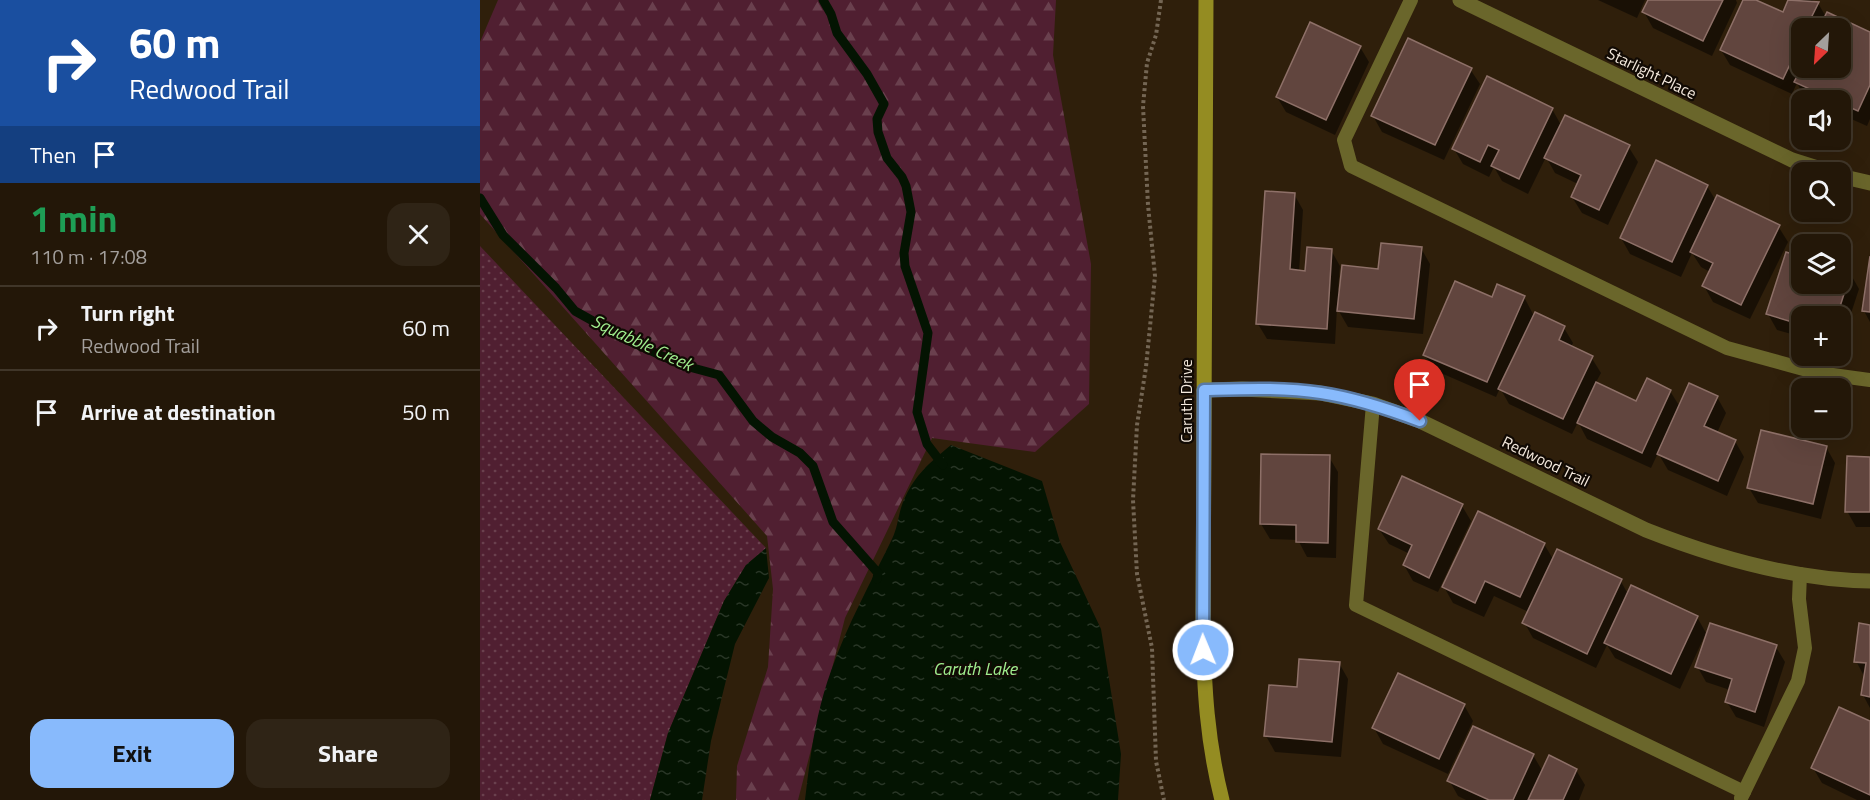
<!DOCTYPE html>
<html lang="en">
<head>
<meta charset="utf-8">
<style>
	body { margin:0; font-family:"Titillium Web",sans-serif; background:#2f2416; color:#f1f3f6; height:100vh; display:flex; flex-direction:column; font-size:22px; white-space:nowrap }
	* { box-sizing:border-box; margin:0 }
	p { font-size:20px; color:#a39f9c }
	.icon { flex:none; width:33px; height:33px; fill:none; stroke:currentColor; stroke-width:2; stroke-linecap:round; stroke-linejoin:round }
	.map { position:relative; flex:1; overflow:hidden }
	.drawer { display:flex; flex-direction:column; background:#231708; width:480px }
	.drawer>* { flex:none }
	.guide { background:#1a4fa0; color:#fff; overflow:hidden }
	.needle { width:39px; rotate:205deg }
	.tools { position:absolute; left:1311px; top:18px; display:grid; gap:12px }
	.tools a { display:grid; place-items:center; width:60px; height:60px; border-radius:12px; background:#231708; box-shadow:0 6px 24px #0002,0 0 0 2px #403629; font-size:30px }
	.pin { position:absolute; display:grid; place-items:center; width:51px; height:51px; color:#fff; margin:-62px -26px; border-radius:50% 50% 50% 0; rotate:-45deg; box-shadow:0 0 6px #0007 }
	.pin .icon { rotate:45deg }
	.me { position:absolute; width:66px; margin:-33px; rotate:359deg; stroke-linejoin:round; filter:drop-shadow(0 0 4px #0008) }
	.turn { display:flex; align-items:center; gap:21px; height:126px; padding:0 30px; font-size:27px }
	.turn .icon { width:78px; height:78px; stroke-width:2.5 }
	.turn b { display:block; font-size:42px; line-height:51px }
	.then { display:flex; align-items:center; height:57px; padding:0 30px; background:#0003; gap:12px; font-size:22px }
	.round { display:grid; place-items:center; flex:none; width:63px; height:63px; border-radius:18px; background:#2f2416 }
	.headline { display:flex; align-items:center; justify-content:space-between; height:102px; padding:0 30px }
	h1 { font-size:36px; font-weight:700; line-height:45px; color:#1e9e55 }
	.action { display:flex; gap:12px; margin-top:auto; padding:12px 30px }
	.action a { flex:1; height:69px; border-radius:18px; background:#88bafc; color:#111; font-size:24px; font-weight:700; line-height:69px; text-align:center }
	.action a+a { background:#2f2416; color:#f1f3f6 }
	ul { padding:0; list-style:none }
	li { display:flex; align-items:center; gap:18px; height:84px; padding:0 30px; border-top:2px solid #403629 }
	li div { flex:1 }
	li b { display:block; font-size:22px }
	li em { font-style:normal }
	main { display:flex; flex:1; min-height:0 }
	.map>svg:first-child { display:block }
	.grass { fill:url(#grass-dots) }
	.forest { fill:url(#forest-firs) }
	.water { fill:url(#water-ripples) }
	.shadow { fill:#0007; fill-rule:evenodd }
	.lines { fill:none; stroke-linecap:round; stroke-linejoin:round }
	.stream { stroke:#041402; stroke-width:9 }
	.building { fill:#61453e; stroke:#8e7068; stroke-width:1.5 }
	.path { stroke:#746654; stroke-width:4; stroke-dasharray:3 3; stroke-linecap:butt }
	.lane { stroke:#6a662b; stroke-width:14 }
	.street { stroke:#6a662b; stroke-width:15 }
	.secondary { stroke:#948c22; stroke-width:15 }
	.route-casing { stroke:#5879a4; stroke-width:15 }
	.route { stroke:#88bafc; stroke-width:10 }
	.labels { text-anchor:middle; stroke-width:4.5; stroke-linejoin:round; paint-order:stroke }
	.street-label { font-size:16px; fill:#f5eade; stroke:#110a04 }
	.water-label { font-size:18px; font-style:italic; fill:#9fec8d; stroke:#110a04 }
</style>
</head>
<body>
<main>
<section class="drawer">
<div class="guide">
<div class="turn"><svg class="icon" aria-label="right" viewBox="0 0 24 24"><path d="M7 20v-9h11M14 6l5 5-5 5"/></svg><div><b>60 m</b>Redwood Trail</div></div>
<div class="then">Then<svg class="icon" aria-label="arrive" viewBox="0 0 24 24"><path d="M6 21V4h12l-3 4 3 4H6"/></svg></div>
</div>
<div class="headline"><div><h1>1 min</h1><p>110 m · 17:08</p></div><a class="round"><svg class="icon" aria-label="close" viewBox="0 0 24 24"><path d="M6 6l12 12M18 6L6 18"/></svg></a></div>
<ul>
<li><svg class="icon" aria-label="right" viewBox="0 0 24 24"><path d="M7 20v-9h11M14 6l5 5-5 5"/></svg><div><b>Turn right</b><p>Redwood Trail</p></div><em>60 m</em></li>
<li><svg class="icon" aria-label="arrive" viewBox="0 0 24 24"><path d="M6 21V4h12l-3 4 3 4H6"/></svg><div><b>Arrive at destination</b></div><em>50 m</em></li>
</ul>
<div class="action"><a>Exit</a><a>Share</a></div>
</section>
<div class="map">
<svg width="1390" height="800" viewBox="0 0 1390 800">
	<defs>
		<pattern id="grass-dots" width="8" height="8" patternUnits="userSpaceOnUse" patternTransform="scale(1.5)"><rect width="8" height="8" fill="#501f31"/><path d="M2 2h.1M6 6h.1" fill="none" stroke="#6a404e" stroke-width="1.8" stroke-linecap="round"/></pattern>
		<pattern id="forest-firs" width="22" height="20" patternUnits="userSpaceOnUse" patternTransform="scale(1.5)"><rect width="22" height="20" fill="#501f31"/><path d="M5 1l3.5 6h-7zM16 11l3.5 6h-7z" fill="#6a404e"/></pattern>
		<pattern id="water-ripples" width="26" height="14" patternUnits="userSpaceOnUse" patternTransform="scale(1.5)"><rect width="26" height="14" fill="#041402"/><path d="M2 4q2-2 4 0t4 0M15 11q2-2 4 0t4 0" fill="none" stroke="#293626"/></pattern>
	</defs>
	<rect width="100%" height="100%" fill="#2f1f0b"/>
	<path class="grass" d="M0 246 286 548 266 565 244 601 188 733 170 800H0Z"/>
	<path class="forest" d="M18 0H576L573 55 611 264 609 404 555 452 452 438 365 618 318 800H256L257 766 288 667 293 589 287 536 0 214V42Z"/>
	<g class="water">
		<path d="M471 445 562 481 580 542 621 629 641 754 638 800H325C330 756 336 712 351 671 367 625 391 582 412 539 417 529 418 518 421 508 431 478 448 464 471 445Z"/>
		<path d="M286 548 289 578 255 644 231 741 222 800H170L188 733 244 601 266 565Z"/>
	</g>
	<g class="shadow">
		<path d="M1118 0H1165L1157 18Z"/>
		<path d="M1170 0H1256L1257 3 1232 56 1173 28 1164 12Z"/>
		<path d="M1264 0H1273L1303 14 1310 0H1332L1338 3 1346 17 1348 14 1390 34V119L1387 126 1360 114V100H1332L1325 98 1317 83 1312 94 1250 65 1241 50ZM1322 28H1360V68H1322Z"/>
		<path d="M880 47 889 62 855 135 806 112 797 97Z"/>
		<path d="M990 69 1000 84 964 160 902 132 893 116Z"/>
		<path d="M1072 109 1081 125 1148 146 1158 162 1128 225 1102 213 1092 197 1098 184 1075 173 1066 157 1048 194 1022 181 1014 167 1009 177 983 164 974 149Z"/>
		<path d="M1227 186 1236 201 1298 226 1308 242 1270 319 1233 302 1224 286 1230 272 1221 267 1212 253 1201 277 1150 254 1141 238Z"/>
		<path d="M814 194 823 210 819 272H827L851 250 860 266 858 290 941 248 950 264 943 334 868 327 857 308 855 344 787 339 778 324Z"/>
		<path d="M1390 267V322L1384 311Z"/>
		<path d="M1370 273 1379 289 1360 347V316H1322V337L1297 330 1288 314 1322 284H1360Z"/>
		<path d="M1044 297 1054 316 1084 328 1093 343 1091 347 1111 357 1121 373 1115 384 1157 403 1190 391 1200 407 1237 397 1246 413 1237 433 1255 441 1264 457 1247 496 1188 470 1178 453 1171 468 1107 439 1098 422 1092 434 1029 404 1020 388 1016 397 954 370 945 355 1013 299Z"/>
		<path d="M1346 447 1355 463 1341 519 1278 503 1269 488Z"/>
		<path d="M849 457 858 472 856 558 827 557 818 540 790 539 781 524Z"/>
		<path d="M1368 458H1390V527H1376L1367 511Z"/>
		<path d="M982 506 991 521 958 592 933 581 924 565 930 554 909 544 899 529Z"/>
		<path d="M1064 544 1073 559 1140 580 1148 594 1217 617 1226 633 1200 689 1135 658 1127 645 1116 668 1053 638 1044 622 1049 612 1014 596 1004 617 973 603 964 587Z"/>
		<path d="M1381 625 1390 626V708L1383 695 1385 678 1376 661Z"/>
		<path d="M1296 647 1305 662 1284 727 1256 717 1247 702 1250 690 1226 682 1217 666Z"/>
		<path d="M859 663 868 679 861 757 795 752 786 736 818 689Z"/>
		<path d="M984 705 993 721 968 774 903 744 894 728Z"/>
		<path d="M1360 709 1390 723V800H1377L1342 783 1333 768Z"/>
		<path d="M1053 755 1063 772 1096 770 1105 785 1099 800H986L978 796 969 780Z"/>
	</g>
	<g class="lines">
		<g class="stream">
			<path d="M343 0 351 14 357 33 387 74 404 104 397 119 398 132 407 158 422 177 426 186 431 212 424 253 425 266 448 333 437 412 447 444 463 465"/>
			<path d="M0 198 23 235 76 288 95 311 147 340 202 365 239 375 273 421 292 437 320 453 333 466 353 522 398 573 397 579"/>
		</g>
	</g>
	<g class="building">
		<path d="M1168 0H1243L1223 41 1162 12Z"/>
		<path d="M1263 0H1276L1303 12 1308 0 1339 2 1326 28H1322V39L1303 79 1240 50Z"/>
		<path d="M1347 12 1390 32V85L1378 111 1360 103V100H1354L1314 82 1322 67 1360 68V28H1339Z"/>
		<path d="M830 22 881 46 846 120 796 97Z"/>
		<path d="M928 38 992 68 955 145 891 116Z"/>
		<path d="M1007 76 1073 108 1039 179 1011 166 1019 150 1008 145 1000 162 972 149Z"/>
		<path d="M1085 115 1150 145 1119 210 1091 197 1101 175 1064 158Z"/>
		<path d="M1176 160 1228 185 1192 262 1140 238Z"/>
		<path d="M785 191 815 193 810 269 825 271 827 247 852 249 847 329 776 324Z"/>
		<path d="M1237 195 1300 225 1261 305 1222 286 1233 263 1210 252Z"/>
		<path d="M901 243 942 247 934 319 857 311 862 265 898 269Z"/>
		<path d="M1306 252 1322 257V284H1360V269L1371 272 1357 316H1322V325L1286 314Z"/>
		<path d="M1390 256V312L1382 311Z"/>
		<path d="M975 281 1012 297 1017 284 1045 296 1007 382 943 355Z"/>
		<path d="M1055 312 1085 326 1079 340 1113 356 1083 419 1018 389Z"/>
		<path d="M1167 378 1191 390 1162 453 1097 423 1116 382 1156 401Z"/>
		<path d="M1209 383 1238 396 1224 426 1256 440 1238 481 1177 454Z"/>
		<path d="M1281 430 1347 446 1333 504 1267 488Z"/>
		<path d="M781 454 850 455 848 543 816 542V525L780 524Z"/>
		<path d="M1367 456 1390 457V512H1365Z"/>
		<path d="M922 476 983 504 949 578 923 565 932 545 898 529Z"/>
		<path d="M998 511 1065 543 1040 597 1005 581 995 603 962 587Z"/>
		<path d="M1077 549 1142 579 1107 654 1042 623Z"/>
		<path d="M1151 585 1218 616 1191 674 1124 643Z"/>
		<path d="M1230 623 1297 645 1275 712 1245 702 1252 679 1215 667Z"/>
		<path d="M1379 623 1390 625V697L1381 695 1386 663 1374 662Z"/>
		<path d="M819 659 860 662 852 742 784 736 789 685 817 687Z"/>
		<path d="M918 673 985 704 959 759 892 728Z"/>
		<path d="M1359 707 1390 721V795L1331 768Z"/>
		<path d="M993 726 1054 754 1033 800H1009L967 781Z"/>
		<path d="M1069 755 1097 769 1083 800H1048Z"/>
	</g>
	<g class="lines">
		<path class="path" d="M681 0 676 35 667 63 663 106 668 205 675 276 666 367 657 425 653 500 657 574 672 648 676 761 684 800"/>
		<g class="lane">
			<path d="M931 0 864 140 871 166 1247 348 1338 373 1390 380"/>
			<path d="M893 404 876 605 1264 792"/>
			<path d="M1261 798 1318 681 1325 648 1319 599 1320 574"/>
		</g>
		<g class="street">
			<path d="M980 0 1312 160 1350 172"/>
			<path d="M1360 176 1390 183"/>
			<path d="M724 390 762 389 840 393 893 404 940 421 1166 530C1237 558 1313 580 1390 581"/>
		</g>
		<path class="secondary" d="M726 0 723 627C724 688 727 741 742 800"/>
	</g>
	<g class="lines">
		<defs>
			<path id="route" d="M723 650 724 390C762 389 803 387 841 393 875 398 908 409 940 421"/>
		</defs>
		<use href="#route" class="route-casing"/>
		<use href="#route" class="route"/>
	</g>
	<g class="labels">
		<g class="street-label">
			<text transform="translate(1172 73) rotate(26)" y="6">Starlight Place</text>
			<text transform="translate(706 401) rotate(-90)" y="6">Caruth Drive</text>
			<text transform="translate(1066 461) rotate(26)" y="6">Redwood Trail</text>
		</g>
		<g class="water-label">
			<text transform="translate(162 343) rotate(25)" y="6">Squabble Creek</text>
			<text x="495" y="675">Caruth Lake</text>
		</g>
	</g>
</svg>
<div class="tools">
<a><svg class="needle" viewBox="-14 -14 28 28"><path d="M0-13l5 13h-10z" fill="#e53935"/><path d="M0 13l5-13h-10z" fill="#a39f9c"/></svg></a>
<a><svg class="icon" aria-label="sound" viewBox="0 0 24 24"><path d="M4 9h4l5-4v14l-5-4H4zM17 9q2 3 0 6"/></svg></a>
<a><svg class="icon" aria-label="search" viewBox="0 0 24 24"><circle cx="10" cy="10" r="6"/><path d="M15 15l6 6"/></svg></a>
<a><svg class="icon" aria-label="layers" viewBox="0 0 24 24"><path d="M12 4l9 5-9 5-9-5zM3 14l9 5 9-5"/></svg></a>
<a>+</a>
<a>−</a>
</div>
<div class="pin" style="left:940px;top:421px;background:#d93025"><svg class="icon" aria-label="arrive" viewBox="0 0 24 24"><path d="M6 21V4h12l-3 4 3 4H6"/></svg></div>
<svg class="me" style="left:723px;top:650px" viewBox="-20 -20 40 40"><circle r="17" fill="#88bafc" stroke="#fff" stroke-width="3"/><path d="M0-11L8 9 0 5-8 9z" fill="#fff"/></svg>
</div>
</main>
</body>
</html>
